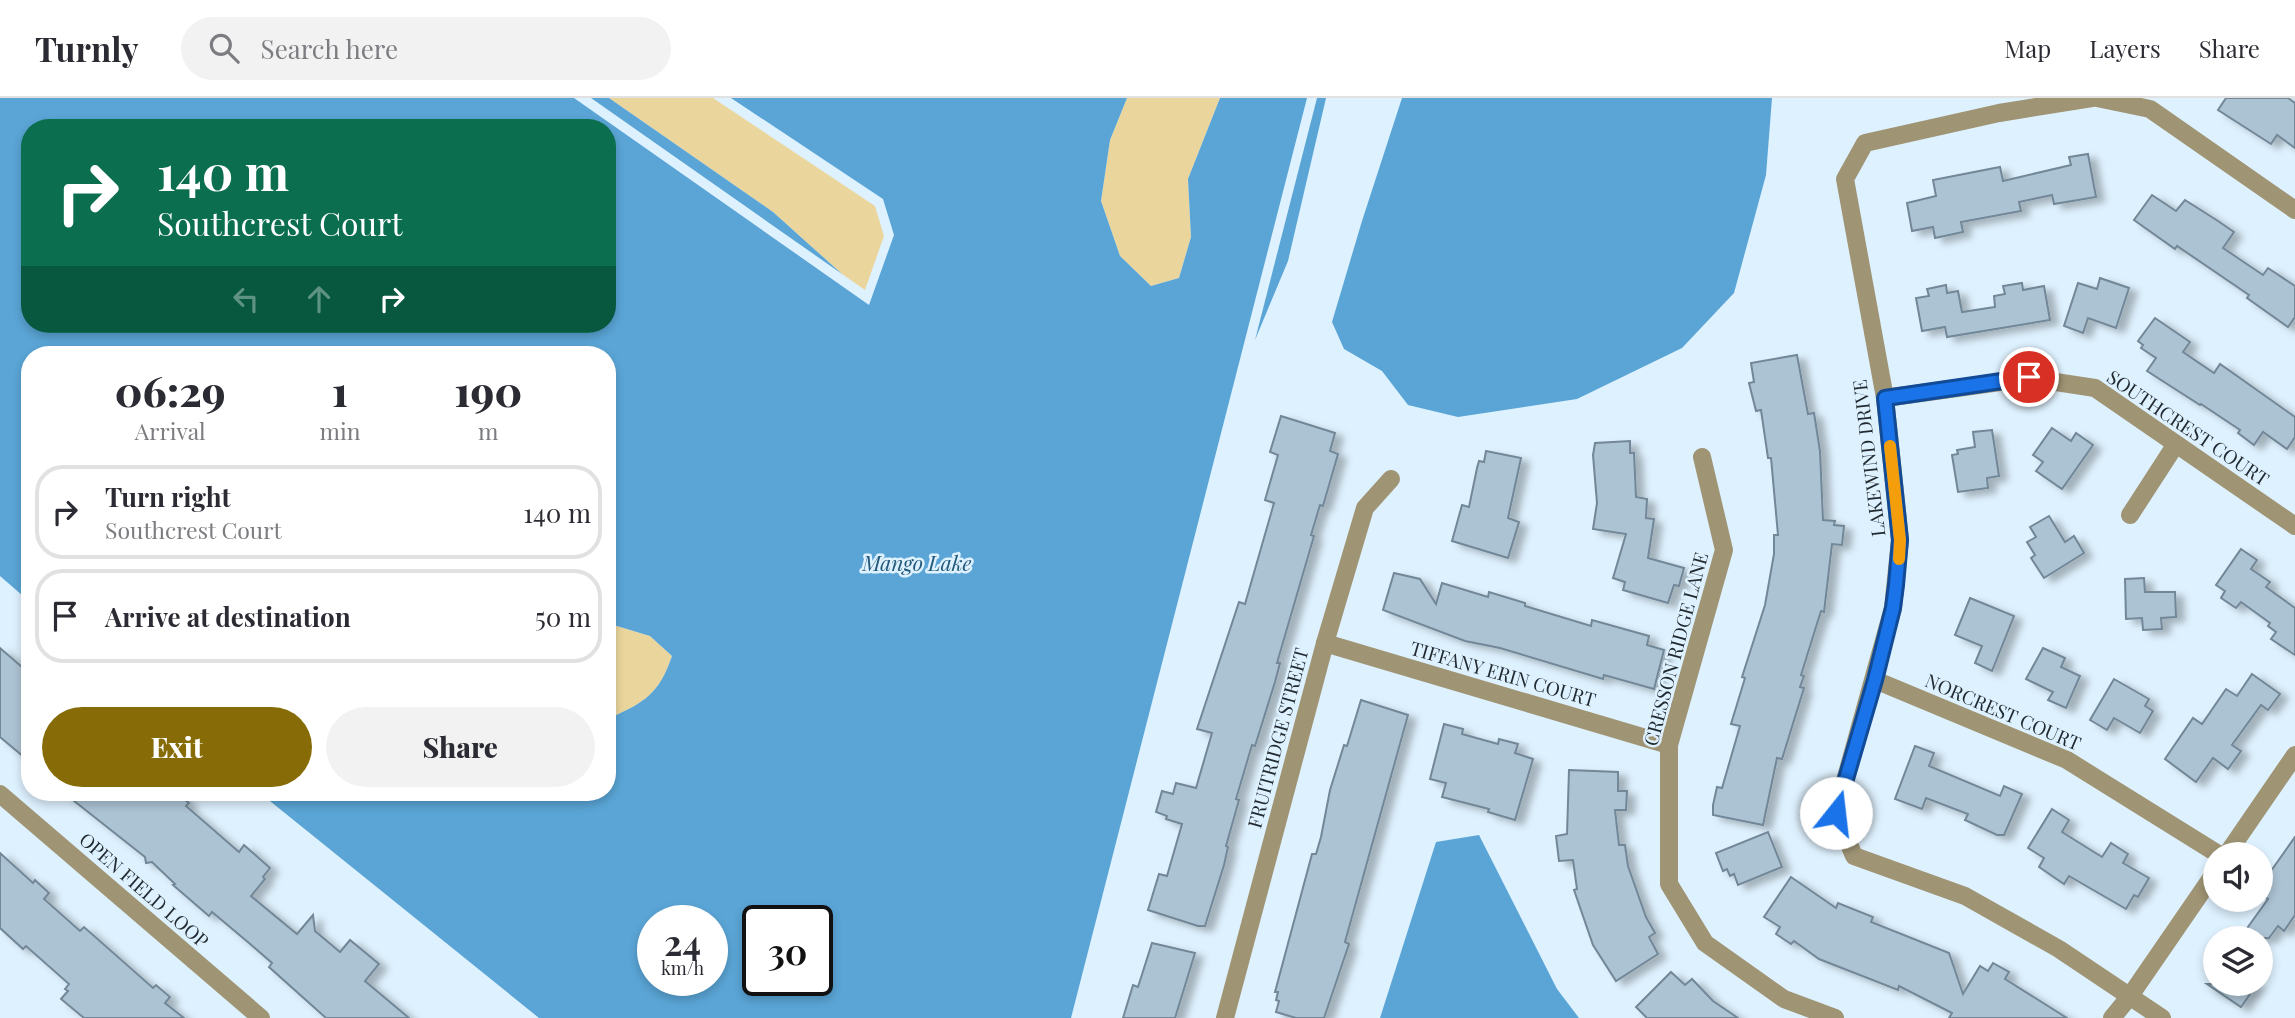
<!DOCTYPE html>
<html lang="en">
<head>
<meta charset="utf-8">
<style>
	body { margin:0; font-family:"Playfair Display",serif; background:#f2f2f3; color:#2b2b33; height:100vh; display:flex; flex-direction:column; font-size:26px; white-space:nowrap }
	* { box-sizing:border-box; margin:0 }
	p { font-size:23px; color:#7c7c81 }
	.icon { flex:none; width:38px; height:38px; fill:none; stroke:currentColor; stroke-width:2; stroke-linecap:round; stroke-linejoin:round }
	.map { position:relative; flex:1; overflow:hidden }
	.details { position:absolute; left:21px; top:248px; width:595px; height:455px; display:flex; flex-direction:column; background:#fff; border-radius:28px; box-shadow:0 4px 10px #0003 }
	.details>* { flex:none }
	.banner { position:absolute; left:21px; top:21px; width:595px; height:214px; border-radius:28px; box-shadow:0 4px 10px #0003; background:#0b6e4f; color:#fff; overflow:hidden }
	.buttons { position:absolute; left:2203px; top:744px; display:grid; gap:14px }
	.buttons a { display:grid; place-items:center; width:70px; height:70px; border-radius:50%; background:#fff; box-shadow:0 4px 10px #0003; font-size:35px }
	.speed { position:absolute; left:637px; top:807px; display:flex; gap:14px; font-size:35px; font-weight:700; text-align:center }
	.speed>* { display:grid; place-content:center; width:91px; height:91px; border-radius:50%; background:#fff; box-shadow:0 4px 10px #0003; line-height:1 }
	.speed small { font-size:18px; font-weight:400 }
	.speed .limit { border:4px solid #111; border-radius:10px; background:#fff; color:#111 }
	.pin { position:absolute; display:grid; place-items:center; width:60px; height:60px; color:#fff; margin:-30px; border:4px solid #fff; border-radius:50%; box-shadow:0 2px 7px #0007 }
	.me { position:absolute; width:77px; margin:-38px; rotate:16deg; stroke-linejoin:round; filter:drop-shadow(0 0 5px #0008) }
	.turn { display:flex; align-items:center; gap:24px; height:147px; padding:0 21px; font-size:32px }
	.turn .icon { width:91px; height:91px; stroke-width:2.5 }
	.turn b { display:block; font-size:49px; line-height:60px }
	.lanes { display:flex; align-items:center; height:66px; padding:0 21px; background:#0003; justify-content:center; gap:35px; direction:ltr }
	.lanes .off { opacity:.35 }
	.eta { display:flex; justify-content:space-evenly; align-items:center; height:119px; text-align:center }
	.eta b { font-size:42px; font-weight:800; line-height:49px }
	.cta { display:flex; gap:14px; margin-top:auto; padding:14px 21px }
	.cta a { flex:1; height:80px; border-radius:42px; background:#866b07; color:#fff; font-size:28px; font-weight:800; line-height:80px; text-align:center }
	.cta a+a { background:#f2f2f3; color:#2b2b33 }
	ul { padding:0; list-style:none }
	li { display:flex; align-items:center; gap:21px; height:94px; margin:0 14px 10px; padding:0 7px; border:4px solid #e1e1e2; border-radius:28px }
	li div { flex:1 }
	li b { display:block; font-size:26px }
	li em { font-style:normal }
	header { display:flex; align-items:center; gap:42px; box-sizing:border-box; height:98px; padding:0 35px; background:#fff; border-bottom:2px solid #e1e1e2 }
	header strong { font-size:33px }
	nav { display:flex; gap:38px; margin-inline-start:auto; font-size:24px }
	.search { width:490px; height:63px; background:#f2f2f3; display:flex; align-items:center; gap:18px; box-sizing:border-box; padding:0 24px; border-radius:38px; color:#7c7c81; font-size:26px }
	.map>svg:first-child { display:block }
	.green { fill:#ead69d }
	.water { fill:#5aa5d6; fill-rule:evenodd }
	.building { fill:#acc3d4; stroke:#728797; stroke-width:2; filter:url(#shadow) }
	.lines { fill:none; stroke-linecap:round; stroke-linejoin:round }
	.minor { stroke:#9f9474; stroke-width:18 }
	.route-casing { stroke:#114b97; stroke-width:18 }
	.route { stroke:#1a73e8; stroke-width:12 }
	.slow { stroke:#f59e0b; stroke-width:12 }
	.labels { text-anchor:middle; stroke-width:5; stroke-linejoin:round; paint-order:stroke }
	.street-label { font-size:19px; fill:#212a30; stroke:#def1fe }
	.water-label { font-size:21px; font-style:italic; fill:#21587b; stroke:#def1fe }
</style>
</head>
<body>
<header>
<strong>Turnly</strong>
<div class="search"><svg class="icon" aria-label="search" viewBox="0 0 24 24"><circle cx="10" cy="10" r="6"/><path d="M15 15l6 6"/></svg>Search here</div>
<nav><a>Map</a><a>Layers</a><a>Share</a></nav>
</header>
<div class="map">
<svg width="2295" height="920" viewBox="0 0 2295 920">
	<defs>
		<filter id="shadow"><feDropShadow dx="8" dy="4.5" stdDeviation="3.5" flood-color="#0004"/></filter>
	</defs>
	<rect width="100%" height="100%" fill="#def1fe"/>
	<g class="green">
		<path d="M609 0H713L875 108 884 138 865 192 842 176 773 114Z"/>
		<path d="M1127 0H1220L1188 81 1191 139 1179 180 1151 188 1120 158 1101 103 1110 42Z"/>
		<path d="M607 525 650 538 672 558C659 596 645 604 610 620L607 619Z"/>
	</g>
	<g class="water">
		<path d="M0 0H574L869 207 894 137 883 101 731 0H1127L1110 42 1101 103 1120 158 1151 188 1179 180 1191 139 1188 81 1220 0H1307L1071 920H539L260 695H607V619L610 620C645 604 659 596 672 558L650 538 607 525V257H30V504L0 478ZM30 30H607V226H30ZM712 822V882H653V822ZM817 822V882H758V822Z"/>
		<path d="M591 0H609L773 114 842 176Z"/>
		<path d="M1317 0H1326L1288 163 1255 242Z"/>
		<path d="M1402 0H1772L1766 77 1734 195 1682 250 1577 301 1458 319 1408 307 1382 273 1344 251 1332 224 1362 123Z"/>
		<path d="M1479 737 1557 891 1579 920H1380L1436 744Z"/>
	</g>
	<g class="building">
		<path d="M2226 0H2288L2295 5V50L2277 37 2271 46 2218 12Z"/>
		<path d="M2088 56 2096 99 2054 106 2052 97 2019 104 2021 113 1961 124 1963 134 1935 140 1933 129 1912 133 1907 105 1936 98 1933 82 2000 69 2003 83 2071 67 2069 59Z"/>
		<path d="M2152 97 2176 113 2185 102 2218 123 2234 134 2223 150 2263 177 2268 170 2295 188V219L2288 229 2247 200 2249 197 2177 148 2175 151 2134 122Z"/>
		<path d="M2100 180 2129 190 2116 230 2088 220 2083 235 2064 228 2078 185 2097 191Z"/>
		<path d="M2022 185 2023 192 2044 188 2050 222 1947 239 1945 229 1922 233 1916 200 1929 198 1927 191 1946 187 1947 195 1958 193 1962 214 1995 209 1994 198 2005 196 2003 188Z"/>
		<path d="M2155 220 2190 244 2183 254 2214 275 2220 266 2295 319V339L2287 351 2263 334 2254 347 2238 335 2240 332 2201 306 2200 307 2147 273 2156 260 2141 250 2143 247 2138 243Z"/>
		<path d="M1797 257 1808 316 1814 315 1820 353 1823 422 1835 423 1834 427 1844 428 1842 447 1832 446 1824 514 1821 513 1801 577 1804 578 1800 589 1804 590 1782 661 1777 660 1763 727 1713 717V707L1717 689 1722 690 1740 628 1731 626 1745 580 1742 579 1765 507 1774 456V437H1778L1771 360H1768L1761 312 1756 313 1749 285 1754 284 1751 265Z"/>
		<path d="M1281 318 1335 335 1330 353 1338 356 1323 408 1320 407 1311 437 1314 438 1277 565H1280L1275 584 1255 648 1252 647 1236 701 1239 702 1226 748 1228 749 1224 767 1205 828H1198L1148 812 1159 776 1167 778 1182 726 1166 721 1167 718 1156 714 1162 693 1173 696 1176 685 1196 690 1212 635 1197 631 1239 504 1245 506 1274 405 1265 402 1278 357 1270 354Z"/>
		<path d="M2052 330 2071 343 2076 335 2093 347 2062 391 2036 373 2043 364 2033 357Z"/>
		<path d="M1992 332 1999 378 1987 380 1988 390 1958 394 1952 357 1958 356 1957 352 1975 349 1973 334Z"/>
		<path d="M1630 343V355H1634L1636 399 1647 401 1646 420 1654 421 1648 460 1684 470 1679 488 1674 487 1668 505 1623 492 1625 484 1613 480 1626 436 1593 431 1597 405 1593 357 1595 345Z"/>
		<path d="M1486 353 1521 360 1508 420 1519 424 1508 460 1452 443 1462 407 1469 409 1477 370 1479 363 1484 364Z"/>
		<path d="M2049 418 2065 444 2074 438 2084 455 2044 480 2031 460 2035 457 2027 444 2036 439 2030 429Z"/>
		<path d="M2241 451 2257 462 2251 471 2270 484 2266 489 2295 510V557L2271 541 2276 534 2268 528 2270 525 2241 504 2236 510 2221 500 2225 493 2216 487Z"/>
		<path d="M1394 475 1420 481 1436 506 1442 485 1488 499 1489 494 1525 505V508L1591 528 1592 522 1649 538 1647 547 1664 552 1654 591 1604 577 1603 581 1500 550 1465 543 1383 512Z"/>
		<path d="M2144 480 2145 494H2175L2176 519 2161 520 2162 531 2143 532 2142 520 2126 521 2125 481Z"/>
		<path d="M1970 500 2014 518 1992 573 1975 565 1982 548 1955 537Z"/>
		<path d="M0 550 30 576V664L0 639Z"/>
		<path d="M2043 550 2065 560 2061 569 2080 578 2066 610 2048 602 2053 594 2026 581Z"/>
		<path d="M2252 576 2280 596 2268 612 2261 607 2232 647 2241 653 2228 671 2213 660 2196 684 2165 661 2193 620 2202 626 2226 591 2237 598Z"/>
		<path d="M2114 581 2149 601 2145 608 2153 613 2140 635 2114 620 2107 632 2090 622Z"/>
		<path d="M1361 602 1408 617 1345 844 1349 846 1324 920H1296L1276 914 1279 903 1276 902 1278 894H1275L1312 756H1316L1321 739 1330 692 1344 647 1347 648Z"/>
		<path d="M1444 626 1463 631 1462 636 1498 646 1499 641 1518 646 1515 655 1533 661 1515 722 1488 714 1489 711 1442 699 1446 685 1430 681Z"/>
		<path d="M1915 648 1934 655 1929 668 2000 698 2004 688 2022 696 2004 737H1997L1965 722 1968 716 1926 700 1922 711 1895 701Z"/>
		<path d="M1569 672 1618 674V693H1627L1626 712H1615L1619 747H1625L1628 768 1646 819 1655 835 1649 839 1658 856 1616 883 1593 847 1574 792 1577 791 1573 762 1559 763 1556 738 1567 736Z"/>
		<path d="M64 695H177L189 705 186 708 239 754 244 747 270 770 263 779 265 781 251 798 297 836 313 817 315 833 340 854 350 842 379 866 365 883 409 920H326L269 869 272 865 249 845 212 814 209 818 173 787 175 786 152 764 146 765 145 759Z"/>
		<path d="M2052 711 2069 722 2062 734 2102 759 2111 745 2128 756 2123 765 2149 780 2138 799 2134 797 2126 811 2069 778 2064 786 2039 769 2044 760 2028 750Z"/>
		<path d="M1768 734 1782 769 1738 787 1734 776 1730 778 1727 771 1723 773 1716 755Z"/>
		<path d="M2295 739V817L2284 833 2278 828 2269 840H2240L2268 801 2261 796V787Z"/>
		<path d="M0 755 33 785 35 782 49 795 44 801 80 833 84 829 153 890 156 887 170 899 165 905 184 920H84L61 901 68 893 65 891 69 886 26 848 23 851 0 830Z"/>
		<path d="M1791 779 1836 810 1838 805 1873 819 1871 824 1949 855 1963 896 1980 868 1988 873 1993 865 2009 874 2005 881 2067 920H1949L1952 915 1899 888 1898 892 1819 861 1794 843 1791 846 1776 836 1780 829 1764 819Z"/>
		<path d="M1152 845 1195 855 1175 920H1123L1133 887 1138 889Z"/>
		<path d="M1671 874 1685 887 1692 881 1713 903 1738 920H1647L1636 909Z"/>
		<path d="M2207 886H2257L2241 909Z"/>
	</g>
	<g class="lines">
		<g class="minor">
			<path d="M2092 0 1999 15 1865 45 1845 81 1885 300 1900 442 1893 510 1836 715 1854 758 1965 798 2059 851 2162 920"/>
			<path d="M2097 0 2150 11 2295 112"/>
			<path d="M1885 300 2029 280 2095 290 2295 428"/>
			<path d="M1702 359 1724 452 1669 647V786L1705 845 1784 901 1835 920"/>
			<path d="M2130 417 2176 346"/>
			<path d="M1325 545 1669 647"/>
			<path d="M1875 582 2067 662 2218 756"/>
			<path d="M0 696 261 920"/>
			<path d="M2227 756 2295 657"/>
			<path d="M1225 920 1325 545 1365 410 1391 381"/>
			<path d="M2112 920 2130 898 2216 773"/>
		</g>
	</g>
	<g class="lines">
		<defs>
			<path id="route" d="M1836 715 1875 582 1893 510 1896 487 1900 442 1885 300 2029 279"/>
		</defs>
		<use href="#route" class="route-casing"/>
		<use href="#route" class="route"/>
		<path class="slow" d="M1890 348 1900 442 1899 461"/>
	</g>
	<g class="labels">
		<g class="street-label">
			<text transform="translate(2188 330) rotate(34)" y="7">SOUTHCREST COURT</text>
			<text transform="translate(1869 360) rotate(-97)" y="7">LAKEWIND DRIVE</text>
			<text transform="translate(1676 551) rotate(-75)" y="7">CRESSON RIDGE LANE</text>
			<text transform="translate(1503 576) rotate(16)" y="7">TIFFANY ERIN COURT</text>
			<text transform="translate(2003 614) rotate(23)" y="7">NORCREST COURT</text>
			<text transform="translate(1278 640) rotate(-75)" y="7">FRUITRIDGE STREET</text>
			<text transform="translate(144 792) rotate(41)" y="7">OPEN FIELD LOOP</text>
		</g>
		<g class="water-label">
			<text x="917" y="473">Mango Lake</text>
		</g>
	</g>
</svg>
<div class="buttons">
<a><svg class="icon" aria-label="sound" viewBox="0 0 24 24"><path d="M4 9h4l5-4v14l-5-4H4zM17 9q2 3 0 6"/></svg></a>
<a><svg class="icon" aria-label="layers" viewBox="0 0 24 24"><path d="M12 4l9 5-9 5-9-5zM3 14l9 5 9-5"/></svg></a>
</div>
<div class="speed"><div>24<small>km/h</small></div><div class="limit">30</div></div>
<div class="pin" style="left:2029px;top:279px;background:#d93025"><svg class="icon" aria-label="arrive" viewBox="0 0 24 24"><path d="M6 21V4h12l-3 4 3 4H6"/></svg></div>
<svg class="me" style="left:1836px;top:715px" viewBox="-20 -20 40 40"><circle r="19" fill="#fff"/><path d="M0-13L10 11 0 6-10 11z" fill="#1a73e8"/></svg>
<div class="banner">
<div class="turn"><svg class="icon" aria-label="right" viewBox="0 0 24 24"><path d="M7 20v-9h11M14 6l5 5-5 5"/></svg><div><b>140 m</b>Southcrest Court</div></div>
<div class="lanes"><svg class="icon off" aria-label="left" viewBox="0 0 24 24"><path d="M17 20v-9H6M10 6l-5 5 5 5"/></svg><svg class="icon off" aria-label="ahead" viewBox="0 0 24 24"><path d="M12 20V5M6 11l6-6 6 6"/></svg><svg class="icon" aria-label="right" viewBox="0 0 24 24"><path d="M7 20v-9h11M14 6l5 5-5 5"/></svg></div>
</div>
<section class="details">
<div class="eta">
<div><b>06:29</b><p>Arrival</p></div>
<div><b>1</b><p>min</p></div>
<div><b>190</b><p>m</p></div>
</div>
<ul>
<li><svg class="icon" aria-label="right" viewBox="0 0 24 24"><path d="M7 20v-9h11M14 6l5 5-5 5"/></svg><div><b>Turn right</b><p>Southcrest Court</p></div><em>140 m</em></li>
<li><svg class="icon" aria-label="arrive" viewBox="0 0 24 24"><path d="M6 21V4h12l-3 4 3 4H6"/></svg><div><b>Arrive at destination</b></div><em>50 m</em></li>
</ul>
<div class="cta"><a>Exit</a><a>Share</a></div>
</section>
</div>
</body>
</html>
